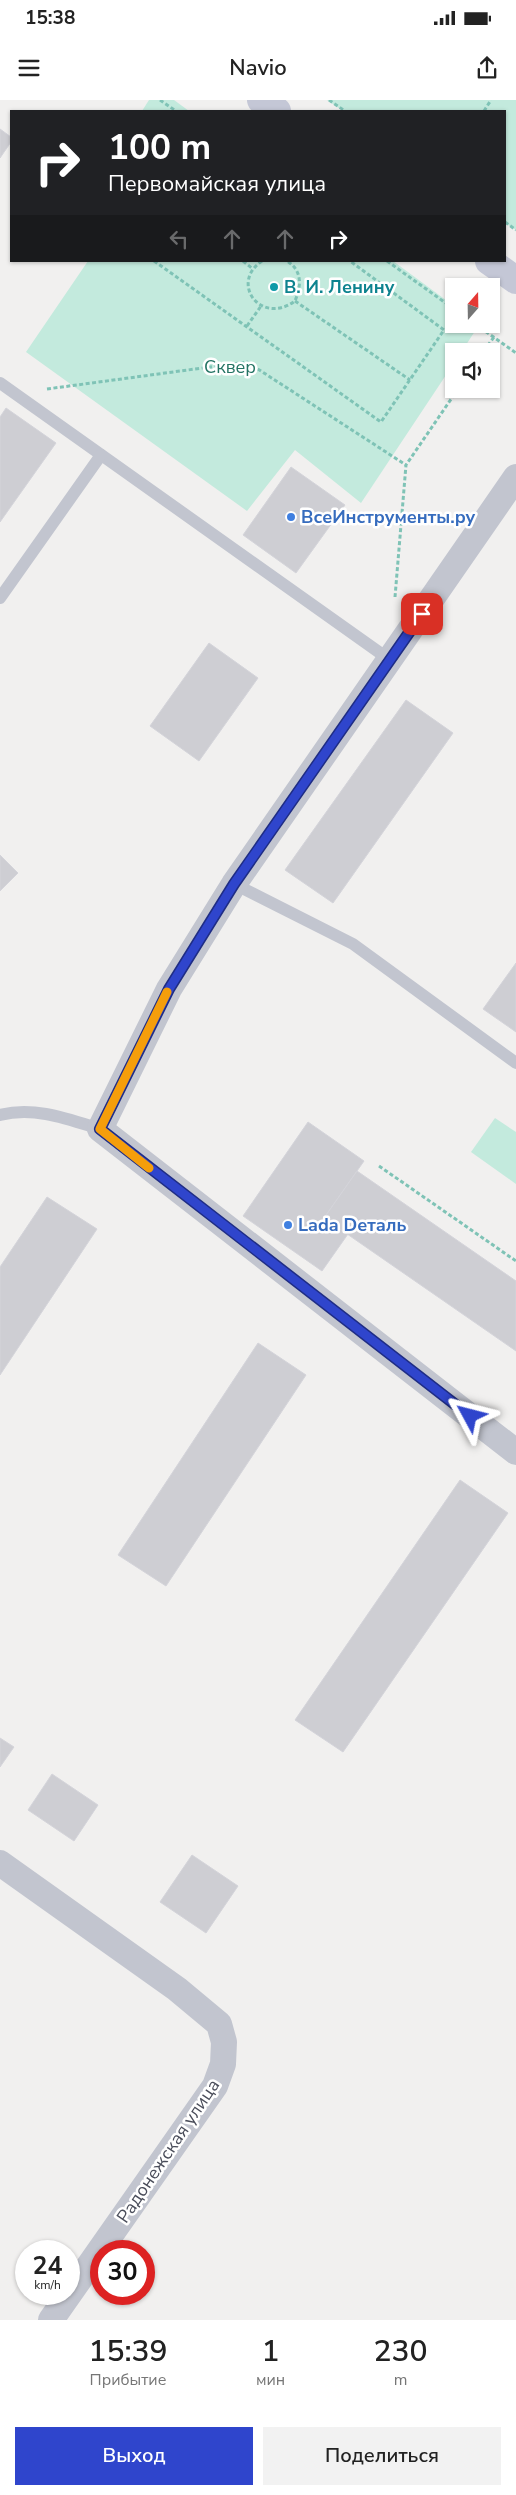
<!DOCTYPE html>
<html lang="ru">
<head>
<meta charset="utf-8">
<style>
	body { margin:0; font-family:"Nunito Sans",sans-serif; background:#f2f2f2; color:#222; height:100vh; display:flex; flex-direction:column; font-size:19px; white-space:nowrap }
	* { box-sizing:border-box; margin:0 }
	p { font-size:16px; color:#767676 }
	.icon { flex:none; width:28px; height:28px; fill:none; stroke:currentColor; stroke-width:2; stroke-linecap:round; stroke-linejoin:round }
	.map { position:relative; height:2220px; overflow:hidden }
	.side { display:flex; flex-direction:column; background:#fff; flex:1 }
	.side>* { flex:none }
	.hud { position:absolute; left:10px; top:10px; width:496px; height:152px; border-radius:0px; box-shadow:0 1px 4px #0004; background:#202124; color:#fff; overflow:hidden }
	.needle { width:32px; rotate:20deg }
	.buttons { position:absolute; left:445px; top:178px; display:grid; gap:10px }
	.buttons a { display:grid; place-items:center; width:55px; height:55px; border-radius:0px; background:#fff; box-shadow:0 1px 4px #0004; font-size:25px }
	.speed { position:absolute; left:15px; top:2140px; display:flex; gap:10px; font-size:25px; font-weight:700; text-align:center }
	.speed>* { display:grid; place-content:center; width:65px; height:65px; border-radius:50%; background:#fff; box-shadow:0 1px 4px #0004; line-height:1 }
	.speed small { font-size:12px; font-weight:400 }
	.speed .limit { border:8px solid #d22; background:#fff; color:#111 }
	.pin { position:absolute; display:grid; place-items:center; width:42px; height:42px; color:#fff; margin:-21px; border-radius:10px; box-shadow:0 2px 8px #0006 }
	.me { position:absolute; width:55px; margin:-28px; rotate:308deg; stroke-linejoin:round; filter:drop-shadow(0 0 4px #0008) }
	.turn { display:flex; align-items:center; gap:18px; height:105px; padding:0 15px; font-size:22px }
	.turn .icon { width:65px; height:65px; stroke-width:2.5 }
	.turn b { display:block; font-size:35px; line-height:42px }
	.lanes { display:flex; align-items:center; height:48px; padding:0 15px; background:#0003; justify-content:center; gap:25px; direction:ltr }
	.lanes .off { opacity:.35 }
	.eta { display:flex; justify-content:space-evenly; align-items:center; height:85px; text-align:center }
	.eta b { font-size:30px; font-weight:600; line-height:35px }
	.primary-button { display:flex; gap:10px; margin-top:auto; padding:10px 15px }
	.primary-button a { flex:1; height:58px; border-radius:0px; background:#2f45cc; color:#fff; font-size:20px; font-weight:600; line-height:58px; text-align:center }
	.primary-button a+a { background:#f2f2f2; color:#222 }
	.status { display:flex; justify-content:space-between; align-items:center; height:35px; padding:0 25px; background:#fff; direction:ltr }
	.status svg { height:14px; fill:currentColor }
	header { display:flex; justify-content:space-between; align-items:center; height:65px; padding:0 15px; background:#fff; font-size:22px; font-weight:600 }
	.map>svg:first-child { display:block }
	.green { fill:#c3eadd }
	.building { fill:#ceced3; stroke:#d4d4da }
	.lines { fill:none; stroke-linecap:round; stroke-linejoin:round }
	.path { stroke:#7fc3b6; stroke-width:3; stroke-dasharray:4 2.5; stroke-linecap:butt }
	.lane { stroke:#c2c5cf; stroke-width:12 }
	.street { stroke:#c2c5cf; stroke-width:26 }
	.secondary { stroke:#c4c7d6; stroke-width:28 }
	.route-casing { stroke:#1f2d85; stroke-width:12 }
	.route { stroke:#2f45cc; stroke-width:9 }
	.slow { stroke:#f59e0b; stroke-width:9 }
	.culture-dot { fill:#0f9aa8; stroke:#fff; stroke-width:2 }
	.shop-dot { fill:#3f7fe0; stroke:#fff; stroke-width:2 }
	.labels { text-anchor:middle; stroke-width:5; stroke-linejoin:round; paint-order:stroke }
	.culture-label { font-size:18px; font-weight:bold; fill:#0d838f; stroke:#fff; text-anchor:start }
	.park-label { font-size:18px; fill:#237363; stroke:#fff }
	.shop-label { font-size:18px; font-weight:bold; fill:#366cbe; stroke:#fff; text-anchor:start }
	.street-label { font-size:18px; fill:#4a4d5a; stroke:#fff }
</style>
</head>
<body>
<div class="status"><b>15:38</b><svg viewBox="0 0 49 12"><path d="M0 12V9h3v3zM5 12V6h3v6zM10 12V3h3v9zM15 12V0h3v12zM26 1h20v11H26zM47 4h2v5h-2z"/></svg></div>
<header><svg class="icon" aria-label="menu" viewBox="0 0 24 24"><path d="M4 6h16M4 12h16M4 18h16"/></svg>Navio<svg class="icon" aria-label="share" viewBox="0 0 24 24"><path d="M12 15V3M7 8l5-5 5 5M5 13v7h14v-7"/></svg></header>
<div class="map">
<svg width="516" height="2220" viewBox="0 0 516 2220">
	<rect width="100%" height="100%" fill="#f1f0ef"/>
	<g class="green">
		<path d="M149 0H174L189 11H142Z"/>
		<path d="M327 0H516V130L505 123V11H343Z"/>
		<path d="M88 161H393L454 206V224L479 225 462 251H454V263L361 403 295 350 247 411 26 252Z"/>
		<path d="M495 1018 516 1032V1084L471 1052Z"/>
	</g>
	<g class="building">
		<path d="M0 29 11 37V42L0 58Z"/>
		<path d="M6 308 56 343 0 422V317Z"/>
		<path d="M291 367 345 405 296 473 243 435Z"/>
		<path d="M209 543 258 578 199 661 150 626Z"/>
		<path d="M406 600 453 633 333 803 285 770Z"/>
		<path d="M0 755 18 773 0 791Z"/>
		<path d="M516 863V932L483 909Z"/>
		<path d="M308 1022 364 1061 324 1118 348 1134 322 1171 243 1116Z"/>
		<path d="M357 1071 516 1181V1251L324 1118Z"/>
		<path d="M47 1097 97 1129 0 1275V1167Z"/>
		<path d="M258 1243 306 1275 166 1486 118 1455Z"/>
		<path d="M460 1380 508 1413 343 1652 295 1620Z"/>
		<path d="M0 1638 14 1647 0 1667Z"/>
		<path d="M52 1674 98 1705 74 1741 28 1710Z"/>
		<path d="M192 1755 238 1786 206 1833 160 1802Z"/>
	</g>
	<g class="lines">
		<g class="path">
			<path d="M160 0 176 11"/>
			<path d="M329 0 345 11"/>
			<path d="M484 11 491 0"/>
			<path d="M505 122 516 130"/>
			<path d="M154 161 381 322 444 230 350 161"/>
			<path d="M243 161 253 169"/>
			<path d="M262 161C229 183 261 226 295 201 301 186 303 171 287 161"/>
			<path d="M387 161 454 209"/>
			<path d="M295 201 410 280"/>
			<path d="M475 224 516 253"/>
			<path d="M247 226 261 206"/>
			<path d="M484 251 494 237"/>
			<path d="M47 289 247 262 406 365"/>
			<path d="M395 497 406 365 458 289"/>
			<path d="M379 1066 516 1161"/>
		</g>
		<g class="lane">
			<path d="M0 283 390 560"/>
			<path d="M0 498 101 355"/>
			<path d="M234 784 353 844 516 963"/>
			<path d="M0 1015C34 1006 68 1019 100 1029"/>
		</g>
		<g class="street">
			<path d="M516 377 234 784 169 889 100 1029 516 1352"/>
			<path d="M0 1763 177 1889 219 1924 224 1942 223 1964 215 1986 51 2220"/>
		</g>
		<g class="secondary">
			<path d="M261 0 277 11"/>
			<path d="M489 161 516 180"/>
		</g>
	</g>
	<g class="lines">
		<defs>
			<path id="route" d="M422 514 234 784 169 889 100 1029 470 1316"/>
		</defs>
		<use href="#route" class="route-casing"/>
		<use href="#route" class="route"/>
		<path class="slow" d="M149 1068 100 1029 167 892"/>
	</g>
	<circle class="culture-dot" cx="274" cy="187" r="5"/>
	<g class="shop-dot">
		<circle cx="291" cy="417" r="5"/>
		<circle cx="288" cy="1125" r="5"/>
	</g>
	<g class="labels">
		<g class="culture-label">
			<text x="284" y="193">В. И. Ленину</text>
		</g>
		<g class="park-label">
			<text x="230" y="273">Сквер</text>
		</g>
		<g class="shop-label">
			<text x="301" y="423">ВсеИнструменты.ру</text>
			<text x="298" y="1131">Lada Dеталь</text>
		</g>
		<g class="street-label">
			<text transform="translate(168 2051) rotate(-56)" y="6">Радонежская улица</text>
		</g>
	</g>
</svg>
<div class="buttons">
<a><svg class="needle" viewBox="-14 -14 28 28"><path d="M0-13l5 13h-10z" fill="#e53935"/><path d="M0 13l5-13h-10z" fill="#767676"/></svg></a>
<a><svg class="icon" aria-label="sound" viewBox="0 0 24 24"><path d="M4 9h4l5-4v14l-5-4H4zM17 9q2 3 0 6"/></svg></a>
</div>
<div class="speed"><div>24<small>km/h</small></div><div class="limit">30</div></div>
<div class="pin" style="left:422px;top:514px;background:#d93025"><svg class="icon" aria-label="arrive" viewBox="0 0 24 24"><path d="M6 21V4h12l-3 4 3 4H6"/></svg></div>
<svg class="me" style="left:470px;top:1316px" viewBox="-20 -20 40 40"><path d="M0-17L14 15 0 8-14 15z" fill="#2f45cc" stroke="#fff" stroke-width="4"/></svg>
<div class="hud">
<div class="turn"><svg class="icon" aria-label="right" viewBox="0 0 24 24"><path d="M7 20v-9h11M14 6l5 5-5 5"/></svg><div><b>100 m</b>Первомайская улица</div></div>
<div class="lanes"><svg class="icon off" aria-label="left" viewBox="0 0 24 24"><path d="M17 20v-9H6M10 6l-5 5 5 5"/></svg><svg class="icon off" aria-label="ahead" viewBox="0 0 24 24"><path d="M12 20V5M6 11l6-6 6 6"/></svg><svg class="icon off" aria-label="ahead" viewBox="0 0 24 24"><path d="M12 20V5M6 11l6-6 6 6"/></svg><svg class="icon" aria-label="right" viewBox="0 0 24 24"><path d="M7 20v-9h11M14 6l5 5-5 5"/></svg></div>
</div>
</div>
<section class="side">
<div class="eta">
<div><b>15:39</b><p>Прибытие</p></div>
<div><b>1</b><p>мин</p></div>
<div><b>230</b><p>m</p></div>
</div>
<div class="primary-button"><a>Выход</a><a>Поделиться</a></div>
</section>
</body>
</html>
